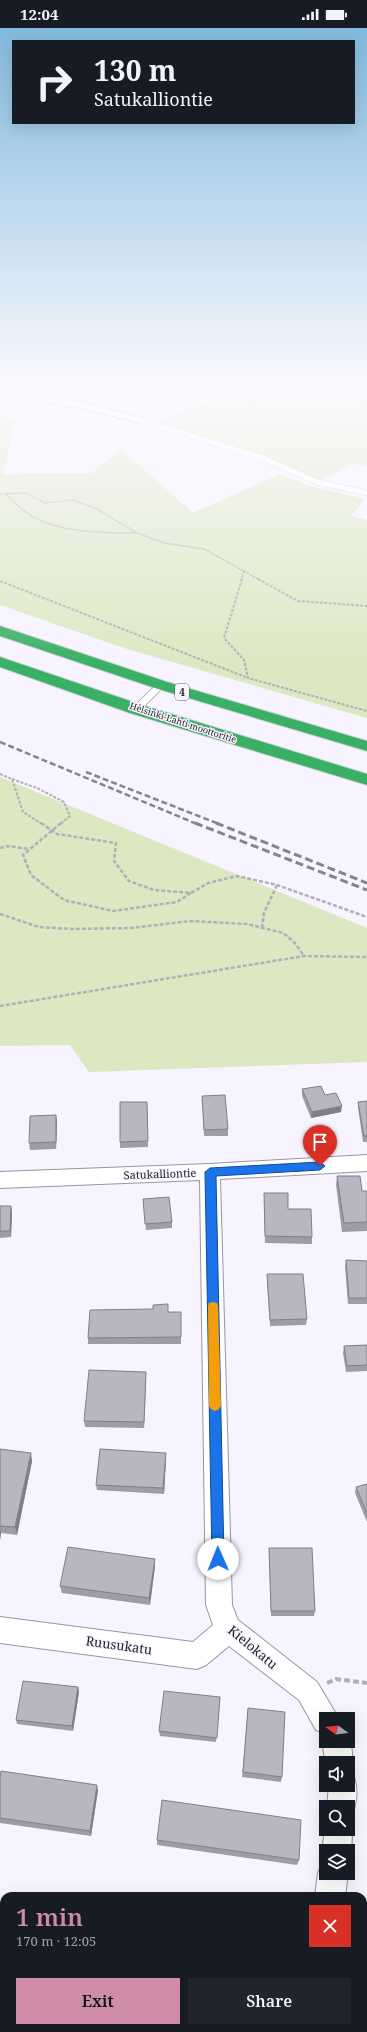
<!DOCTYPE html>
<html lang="en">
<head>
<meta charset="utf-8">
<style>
	body { margin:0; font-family:"Noto Serif",serif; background:#20242c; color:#f1f3f6; height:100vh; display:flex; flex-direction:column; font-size:15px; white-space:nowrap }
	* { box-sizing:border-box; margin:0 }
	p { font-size:13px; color:#9ea1a6 }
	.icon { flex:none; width:22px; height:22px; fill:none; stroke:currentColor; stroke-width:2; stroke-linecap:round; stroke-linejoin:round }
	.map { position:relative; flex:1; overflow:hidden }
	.panel { position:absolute; left:0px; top:1864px; width:367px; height:140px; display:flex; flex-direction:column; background:#171b24; border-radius:12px 12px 0 0; box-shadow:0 4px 16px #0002 }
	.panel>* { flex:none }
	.top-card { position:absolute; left:12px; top:12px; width:343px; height:84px; border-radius:0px; box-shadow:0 4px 16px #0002; background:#171b24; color:#f1f3f6; overflow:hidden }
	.needle { width:26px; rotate:285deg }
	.fabs { position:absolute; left:319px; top:1684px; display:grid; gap:8px }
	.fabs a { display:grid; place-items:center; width:36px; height:36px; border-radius:0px; background:#171b24; box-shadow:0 4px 16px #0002; font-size:20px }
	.pin { position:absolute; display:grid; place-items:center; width:34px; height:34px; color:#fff; margin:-41px -17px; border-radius:50% 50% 50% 0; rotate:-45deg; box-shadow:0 0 4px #0007 }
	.pin .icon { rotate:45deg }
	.me { position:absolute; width:44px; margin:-22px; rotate:359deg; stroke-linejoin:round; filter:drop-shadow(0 0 3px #0008) }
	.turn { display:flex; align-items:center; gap:14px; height:84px; padding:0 16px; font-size:18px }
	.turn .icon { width:52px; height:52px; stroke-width:2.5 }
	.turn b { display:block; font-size:28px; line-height:34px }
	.round { display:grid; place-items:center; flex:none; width:42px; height:42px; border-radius:0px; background:#20242c }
	.head { display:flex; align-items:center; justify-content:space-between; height:68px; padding:0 16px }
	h1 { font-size:24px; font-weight:600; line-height:30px; color:#ce8ca8 }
	.button { display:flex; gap:8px; margin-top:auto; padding:8px 16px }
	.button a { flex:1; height:46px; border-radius:0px; background:#ce8ca8; color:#111; font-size:16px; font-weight:600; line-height:46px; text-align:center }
	.button a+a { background:#20242c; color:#f1f3f6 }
	.status { display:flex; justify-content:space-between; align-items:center; height:28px; padding:0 20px; background:#171b24; direction:ltr }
	.status svg { height:11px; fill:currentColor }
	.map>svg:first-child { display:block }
	.green { fill:#dce8c2 }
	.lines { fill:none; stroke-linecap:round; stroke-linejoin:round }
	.lane-far1-casing { stroke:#9896a0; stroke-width:6 }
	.lane-casing { stroke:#9896a0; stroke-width:8 }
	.street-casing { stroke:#9896a0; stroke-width:2 }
	.highway-casing { stroke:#d3d3d4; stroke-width:2 }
	.path-far3 { stroke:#b2afb8; stroke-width:1.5; stroke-dasharray:2.5 1; stroke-linecap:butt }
	.path-far2 { stroke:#b2afb8; stroke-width:2; stroke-dasharray:3 1.5; stroke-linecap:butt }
	.path-far1 { stroke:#b2afb8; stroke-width:2.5; stroke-dasharray:4 2; stroke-linecap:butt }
	.path { stroke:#b2afb8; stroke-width:4; stroke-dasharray:6 3; stroke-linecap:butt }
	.lane-far1 { stroke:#fff; stroke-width:5.5 }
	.lane { stroke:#fff; stroke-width:7 }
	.street { fill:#fff; fill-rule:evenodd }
	.highway { fill:#39b065; fill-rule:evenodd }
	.rail-far1 { stroke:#86848b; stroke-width:2.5; stroke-dasharray:6 3; stroke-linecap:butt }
	.rail { stroke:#86848b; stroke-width:3; stroke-dasharray:8 4; stroke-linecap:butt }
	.wall { fill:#9e9da5 }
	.shaded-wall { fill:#817f86 }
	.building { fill:#b8b6c0; stroke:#817f86 }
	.route { fill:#1a73e8; stroke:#114b97 }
	.slow { fill:#f59e0b }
	.labels { text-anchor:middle; stroke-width:3; stroke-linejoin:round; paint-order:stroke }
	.far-street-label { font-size:9px; fill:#242326; stroke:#f7f4ff }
	.shield { fill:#f7f4ff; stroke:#636267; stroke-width:1 }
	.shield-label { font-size:10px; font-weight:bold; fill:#242326 }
	.street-label { font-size:11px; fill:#242326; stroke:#f7f4ff }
	.near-street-label { font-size:13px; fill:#242326; stroke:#f7f4ff }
</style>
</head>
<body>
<div class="status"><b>12:04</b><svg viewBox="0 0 49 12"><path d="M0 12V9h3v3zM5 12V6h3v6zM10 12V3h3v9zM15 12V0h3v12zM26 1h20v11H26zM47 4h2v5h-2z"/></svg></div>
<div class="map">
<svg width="367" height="2004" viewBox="0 0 367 2004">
	<rect width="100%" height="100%" fill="#f7f4ff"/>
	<g class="green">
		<path d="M0 359H44L32 366Z"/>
		<path d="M242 359H264L281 362 286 359H367V438L354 436 317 454 265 431 152 397Z"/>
		<path d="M0 387 17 391 3 446 92 445 121 421 193 485 280 446 308 457 365 471 351 488 367 492V690L124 620 0 577Z"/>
		<path d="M0 749 367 900V1034L89 1044 70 1017 0 1018Z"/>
	</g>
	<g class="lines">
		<defs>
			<path id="lane-far1" d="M140 392 265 431 317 454 367 465"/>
			<path id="lane" d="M136 681 161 657"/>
			<g id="street">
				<path d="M0 359 98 378 143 390 145 392 140 395 97 384 0 364Z"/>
				<path d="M367 1127V1143L220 1151 232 1577 238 1592 317 1654 339 1691H326V1713H348V1709C353 1720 354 1735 348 1745L353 1747C359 1761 357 1775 351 1789L348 1790V1779H327L329 1757H348V1735H326V1737L322 1713 325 1705 316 1702 299 1672 229 1618 206 1637 197 1641 0 1615V1589L193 1614 213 1597 206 1577 200 1152 0 1160V1144L210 1136Z"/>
				<path d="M348 1791C353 1803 353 1817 348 1829V1823H326V1845H348L345 1868H315L318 1845 323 1835 326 1833 322 1823 326 1795V1801H348Z"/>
				<rect x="296" y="2000" width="32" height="4"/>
			</g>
			<g id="highway">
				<path d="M0 598 167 654 367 713V723L155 660 0 608Z"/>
				<path d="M0 629 142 677 367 746V757L130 685 0 639Z"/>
			</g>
		</defs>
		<use href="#lane-far1" class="lane-far1-casing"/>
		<use href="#lane" class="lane-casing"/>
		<use href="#street" class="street-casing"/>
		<use href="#highway" class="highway-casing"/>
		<g class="path-far3">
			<path d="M0 466 26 465 45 475 72 472 95 480 137 505 164 515 204 521 260 552"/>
			<path d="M6 466C13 472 19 480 27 485 56 505 102 505 136 505"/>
			<path d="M241 552 244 543"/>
		</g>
		<g class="path-far2">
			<path d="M242 551 224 610 244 632 248 650 367 683"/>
			<path d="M258 551 298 573 367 578"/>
			<path d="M0 553 248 650"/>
			<path d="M0 746 12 751 23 784 42 796"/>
			<path d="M12 751 37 760 64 774 70 788 60 796"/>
		</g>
		<g class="path-far1">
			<path d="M41 795 57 806 116 815 114 833 129 853 154 862 191 865 208 855 237 848 277 857 367 889"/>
			<path d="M61 795 23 827 31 847 64 872 113 883 177 874 191 865"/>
			<path d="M0 820 8 818 29 821"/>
			<path d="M0 886 39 899 72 901 131 900 191 893 247 896 283 905 294 914 304 928"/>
			<path d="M262 900 264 885 277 857"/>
			<path d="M0 978 304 928 367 929"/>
		</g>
		<path class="path" d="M327 1655 336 1651 367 1655"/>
		<use href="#lane-far1" class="lane-far1"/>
		<use href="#lane" class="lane"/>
		<use href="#street" class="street"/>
		<use href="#highway" class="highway"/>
		<g class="rail-far1">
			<path d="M0 714 197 796"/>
			<path d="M86 744 219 796"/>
		</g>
		<g class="rail">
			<path d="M195 795 367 862"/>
			<path d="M216 795 367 855"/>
		</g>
	</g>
	<g class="wall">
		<path d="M302 1061 325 1067 341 1084 311 1090 302 1068Z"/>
		<path d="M202 1068 228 1101V1108H204Z"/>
		<path d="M367 1073V1114H363L358 1080V1074Z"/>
		<path d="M147 1074 148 1119 120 1120V1114Z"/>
		<path d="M57 1093 56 1121 30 1122 29 1115Z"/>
		<path d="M337 1148 362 1163H367V1203L342 1204 336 1157Z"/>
		<path d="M264 1165 288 1181 312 1209V1216L265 1215 264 1171Z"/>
		<path d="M143 1171 172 1194V1200L146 1202Z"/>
		<path d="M0 1178H11L12 1185 11 1209 0 1210Z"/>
		<path d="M346 1232 367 1233V1276H348L345 1238Z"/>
		<path d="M267 1246 307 1291 306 1297 270 1298 267 1253Z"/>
		<path d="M168 1284H181V1316H88V1310Z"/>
		<path d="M367 1317V1343L346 1344 343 1325 344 1318Z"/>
		<path d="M146 1350 144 1400 85 1399 84 1393Z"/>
		<path d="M0 1421 32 1433 17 1507 1 1505 0 1512Z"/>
		<path d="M166 1431 164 1466 97 1462 96 1457Z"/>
		<path d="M367 1456V1494L355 1465 356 1459Z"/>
		<path d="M269 1520 315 1583 314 1588H271L269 1525Z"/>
		<path d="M155 1538 150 1577 62 1565 60 1558Z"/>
		<path d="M78 1659 79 1664 73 1703 17 1696 16 1692Z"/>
		<path d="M220 1669 216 1714 160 1708 159 1703Z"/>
		<path d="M248 1680 282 1749 281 1754 242 1749Z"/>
		<path d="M0 1750 98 1762 91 1808 0 1795Z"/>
		<path d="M157 1812 299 1832 297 1837 157 1817Z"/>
		<path d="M0 1882 4 1883V1998L0 1997Z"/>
	</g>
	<g class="shaded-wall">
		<path d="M342 1078 341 1084 311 1090 312 1084Z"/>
		<path d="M56 1087 57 1093 56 1121Z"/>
		<path d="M11 1178 12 1185 11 1209 10 1203Z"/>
		<path d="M146 1344V1350L144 1400V1394Z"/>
		<path d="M31 1425 32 1433 17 1507 15 1499Z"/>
		<path d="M166 1425V1431L164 1466 163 1460Z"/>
		<path d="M0 1499 1 1505 0 1512Z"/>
		<path d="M155 1531V1538L150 1577 149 1570Z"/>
		<path d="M78 1659 79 1664 73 1703 72 1698Z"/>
		<path d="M97 1757 98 1762 91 1808 90 1803Z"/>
	</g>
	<g class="building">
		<path d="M321 1058 325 1067 336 1065 342 1078 312 1084 302 1061Z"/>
		<path d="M225 1067 228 1101 204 1102 202 1068Z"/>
		<path d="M367 1073V1108H364L358 1074Z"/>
		<path d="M120 1074H147L148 1113 120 1114Z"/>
		<path d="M56 1087V1114L29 1115 30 1088Z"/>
		<path d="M337 1148H360L362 1163H367V1194L344 1195Z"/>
		<path d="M264 1165H288V1181H311L312 1209 265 1208Z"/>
		<path d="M169 1169 172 1194 145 1196 143 1171Z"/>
		<path d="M0 1178H11L10 1203H0Z"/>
		<path d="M346 1232 367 1233V1270H349Z"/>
		<path d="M267 1246H303L307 1291 270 1292Z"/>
		<path d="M168 1276V1284H181V1309L88 1310 90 1282 153 1281V1277Z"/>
		<path d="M367 1317V1337L347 1338 344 1318Z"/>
		<path d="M89 1342 146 1344 144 1394 84 1393Z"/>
		<path d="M0 1421 31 1425 15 1499 0 1498Z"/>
		<path d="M100 1421 166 1425 163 1460 96 1457Z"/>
		<path d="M367 1456V1485L356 1459Z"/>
		<path d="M68 1519 155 1531 149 1570 60 1558Z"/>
		<path d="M269 1520H312L315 1583H271Z"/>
		<path d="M23 1653 78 1659 72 1698 16 1692Z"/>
		<path d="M164 1663 220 1669 217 1710 159 1703Z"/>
		<path d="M248 1680 285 1684 282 1749 243 1744Z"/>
		<path d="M1 1743 97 1757 90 1803 0 1790V1750Z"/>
		<path d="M162 1772 301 1792 299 1832 157 1812Z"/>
		<path d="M0 1882 4 1883V1995L0 1994Z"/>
		<path d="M173 2003 183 2004H173Z"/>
	</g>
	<linearGradient id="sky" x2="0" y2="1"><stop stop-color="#82b9dc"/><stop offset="0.56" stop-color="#fbfaff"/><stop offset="1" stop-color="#fbfaff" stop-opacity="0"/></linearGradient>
	<rect width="367" height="639" fill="url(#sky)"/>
	<path class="route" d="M320 1134 325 1138 320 1142 216 1148 224 1531 222 1535 218 1537 213 1535 212 1531 205 1144 210 1140Z"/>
	<path class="slow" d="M213 1274 217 1275 218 1278 221 1378 219 1381 215 1383 211 1381 209 1378 208 1278 209 1275Z"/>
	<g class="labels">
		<g class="far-street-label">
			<text transform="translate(183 695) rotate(18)" y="3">Helsinki-Lahti moottoritie</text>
		</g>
		<rect class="shield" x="175" y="656" width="14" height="16" rx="3"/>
		<g class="shield-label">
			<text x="182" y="668">4</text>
		</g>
		<g class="street-label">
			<text transform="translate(160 1146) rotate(-2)" y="4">Satukalliontie</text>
		</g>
		<g class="near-street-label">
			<text transform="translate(119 1617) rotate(8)" y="5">Ruusukatu</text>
			<text transform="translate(253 1619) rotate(40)" y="5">Kielokatu</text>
		</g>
	</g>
</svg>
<div class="fabs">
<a><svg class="needle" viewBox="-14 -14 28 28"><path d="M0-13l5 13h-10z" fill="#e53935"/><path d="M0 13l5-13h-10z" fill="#9ea1a6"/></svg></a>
<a><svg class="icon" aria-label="sound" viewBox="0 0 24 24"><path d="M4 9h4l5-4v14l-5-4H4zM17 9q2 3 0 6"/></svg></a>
<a><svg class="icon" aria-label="search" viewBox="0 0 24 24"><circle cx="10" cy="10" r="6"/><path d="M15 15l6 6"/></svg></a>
<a><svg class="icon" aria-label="layers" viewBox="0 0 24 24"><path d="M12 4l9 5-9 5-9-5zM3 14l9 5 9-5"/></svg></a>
</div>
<div class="pin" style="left:320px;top:1138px;background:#d93025"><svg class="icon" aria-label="arrive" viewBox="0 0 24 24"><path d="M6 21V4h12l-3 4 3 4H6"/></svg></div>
<svg class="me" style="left:218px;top:1531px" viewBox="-20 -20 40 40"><circle r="19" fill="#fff"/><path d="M0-13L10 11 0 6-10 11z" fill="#1a73e8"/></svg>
<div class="top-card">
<div class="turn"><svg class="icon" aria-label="right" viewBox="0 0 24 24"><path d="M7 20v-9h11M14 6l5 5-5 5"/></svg><div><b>130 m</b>Satukalliontie</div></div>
</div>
<section class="panel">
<div class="head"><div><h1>1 min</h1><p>170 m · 12:05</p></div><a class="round" style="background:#d93025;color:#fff"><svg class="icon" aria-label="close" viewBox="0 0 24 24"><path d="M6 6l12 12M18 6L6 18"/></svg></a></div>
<div class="button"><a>Exit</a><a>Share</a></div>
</section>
</div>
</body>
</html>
